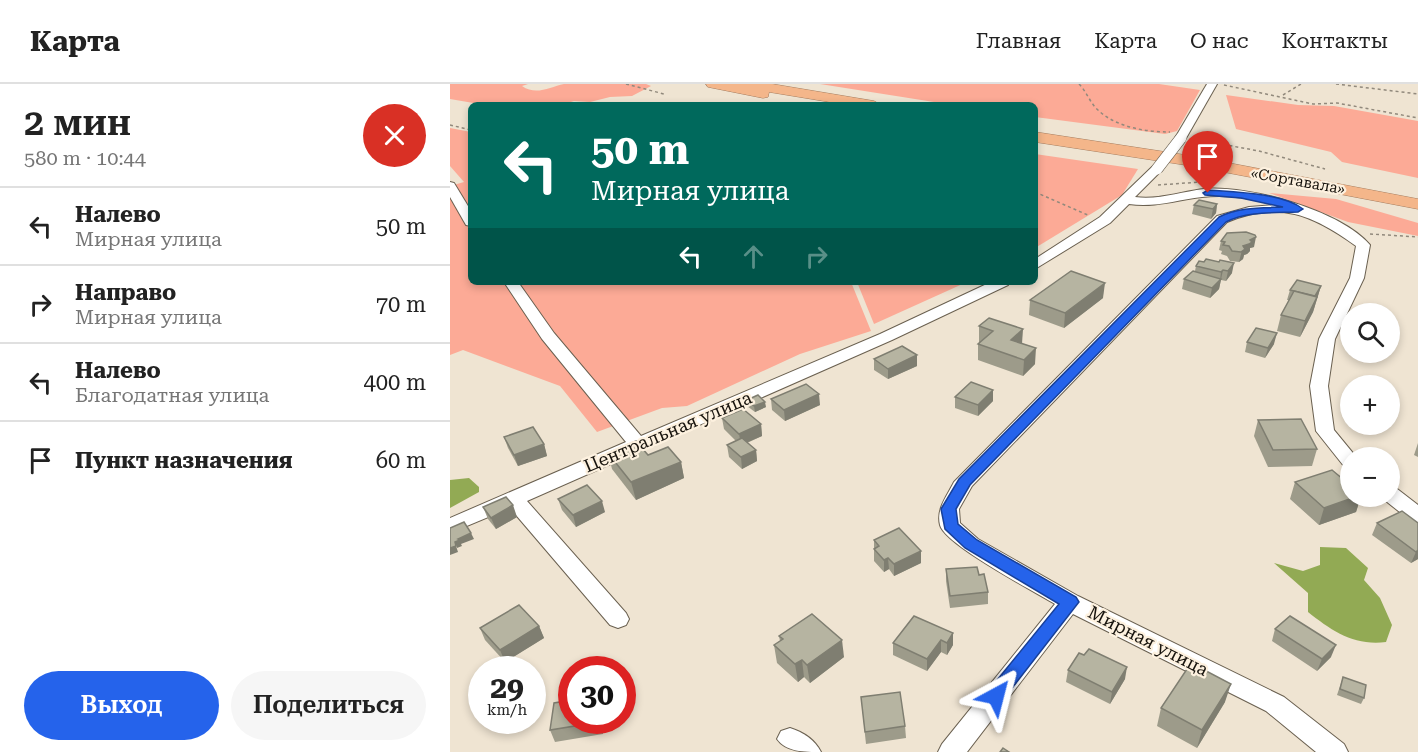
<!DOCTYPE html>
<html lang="ru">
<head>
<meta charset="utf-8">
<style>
	body { margin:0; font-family:"Roboto Serif",serif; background:#f6f6f6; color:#222; height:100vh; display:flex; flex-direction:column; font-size:22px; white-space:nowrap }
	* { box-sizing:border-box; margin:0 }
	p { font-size:20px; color:#767676 }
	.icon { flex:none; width:33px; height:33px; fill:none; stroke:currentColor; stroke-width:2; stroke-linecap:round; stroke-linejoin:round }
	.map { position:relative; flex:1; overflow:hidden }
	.drawer { display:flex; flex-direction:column; background:#fff; width:450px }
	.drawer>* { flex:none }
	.guide { position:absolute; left:18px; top:18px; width:570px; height:183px; border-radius:9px; box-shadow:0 3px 9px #0003; background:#00695c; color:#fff; overflow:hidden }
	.fabs { position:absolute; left:890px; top:219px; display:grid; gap:12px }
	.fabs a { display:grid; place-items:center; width:60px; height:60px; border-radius:50%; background:#fff; box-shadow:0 3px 9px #0003; font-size:30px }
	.speed { position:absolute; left:18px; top:572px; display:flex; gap:12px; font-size:30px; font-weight:700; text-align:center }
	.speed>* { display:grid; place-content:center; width:78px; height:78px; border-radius:50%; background:#fff; box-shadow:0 3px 9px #0003; line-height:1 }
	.speed small { font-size:15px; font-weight:400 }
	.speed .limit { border:9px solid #d22; background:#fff; color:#111 }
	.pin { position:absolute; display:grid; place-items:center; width:51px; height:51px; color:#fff; margin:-62px -26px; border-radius:50% 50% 50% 0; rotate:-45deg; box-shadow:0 0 6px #0007 }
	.pin .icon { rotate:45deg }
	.me { position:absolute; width:66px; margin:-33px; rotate:38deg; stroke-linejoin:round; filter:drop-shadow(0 0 4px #0008) }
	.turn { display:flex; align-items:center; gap:21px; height:126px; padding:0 24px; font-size:27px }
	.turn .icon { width:78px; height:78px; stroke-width:2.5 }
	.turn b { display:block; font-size:42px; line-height:51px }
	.lanes { display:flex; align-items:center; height:57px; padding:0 24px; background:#0003; justify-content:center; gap:30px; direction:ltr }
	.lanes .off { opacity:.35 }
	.round { display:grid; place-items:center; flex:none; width:63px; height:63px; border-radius:32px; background:#f6f6f6 }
	.overview { display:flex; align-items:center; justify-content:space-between; height:102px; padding:0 24px }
	h1 { font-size:36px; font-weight:600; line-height:45px }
	.action { display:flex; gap:12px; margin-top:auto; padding:12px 24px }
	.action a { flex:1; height:69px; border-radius:36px; background:#2563eb; color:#fff; font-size:24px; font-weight:600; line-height:69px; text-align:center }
	.action a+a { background:#f6f6f6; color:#222 }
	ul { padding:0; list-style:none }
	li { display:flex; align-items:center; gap:18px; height:78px; padding:0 24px; border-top:2px solid #e0e0e0 }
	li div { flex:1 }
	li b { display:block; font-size:22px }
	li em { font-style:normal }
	header { display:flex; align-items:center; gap:36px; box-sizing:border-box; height:84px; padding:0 30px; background:#fff; border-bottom:2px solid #e0e0e0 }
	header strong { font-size:28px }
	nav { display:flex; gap:33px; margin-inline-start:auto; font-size:21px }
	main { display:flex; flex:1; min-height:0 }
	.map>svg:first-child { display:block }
	.green { fill:#fcaa96 }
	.water { fill:#92aa54 }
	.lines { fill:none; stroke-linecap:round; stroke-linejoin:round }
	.minor-casing { stroke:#6a6050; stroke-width:2 }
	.highway-casing { stroke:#a77d5e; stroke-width:1 }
	.path { stroke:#91897c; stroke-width:1.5; stroke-dasharray:3 3; stroke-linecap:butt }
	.minor { fill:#fff; fill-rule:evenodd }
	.highway { fill:#f4b68a; fill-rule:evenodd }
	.minor-bridge-casing { stroke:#6a6050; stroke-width:12; stroke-linecap:butt }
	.minor-bridge { stroke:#fff; stroke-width:11 }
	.wall { fill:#9d9b8a }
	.shaded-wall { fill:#7f7e71 }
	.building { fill:#b6b4a1; stroke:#7f7e71; stroke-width:1.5 }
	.route { fill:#2563eb; stroke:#184099; stroke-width:1.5 }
	.labels { text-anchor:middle; stroke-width:4.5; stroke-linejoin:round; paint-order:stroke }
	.far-street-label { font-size:15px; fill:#17130d; stroke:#fdf1df }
	.street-label { font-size:18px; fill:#17130d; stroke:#fdf1df }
</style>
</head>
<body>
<header>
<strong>Карта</strong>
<nav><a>Главная</a><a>Карта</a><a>О нас</a><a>Контакты</a></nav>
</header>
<main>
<section class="drawer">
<div class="overview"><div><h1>2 мин</h1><p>580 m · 10:44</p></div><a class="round" style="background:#d93025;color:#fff"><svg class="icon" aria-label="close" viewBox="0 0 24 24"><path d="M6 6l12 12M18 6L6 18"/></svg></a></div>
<ul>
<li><svg class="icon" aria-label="left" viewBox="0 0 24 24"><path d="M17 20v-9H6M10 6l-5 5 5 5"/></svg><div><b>Налево</b><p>Мирная улица</p></div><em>50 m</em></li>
<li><svg class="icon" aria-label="right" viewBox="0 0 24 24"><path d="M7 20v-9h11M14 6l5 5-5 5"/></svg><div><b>Направо</b><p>Мирная улица</p></div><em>70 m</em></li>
<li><svg class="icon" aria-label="left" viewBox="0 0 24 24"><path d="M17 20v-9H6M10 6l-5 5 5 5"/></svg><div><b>Налево</b><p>Благодатная улица</p></div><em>400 m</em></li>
<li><svg class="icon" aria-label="arrive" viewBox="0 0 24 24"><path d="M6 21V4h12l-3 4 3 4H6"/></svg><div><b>Пункт назначения</b></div><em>60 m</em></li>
</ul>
<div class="action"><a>Выход</a><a>Поделиться</a></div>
</section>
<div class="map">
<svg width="968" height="668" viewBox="0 0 968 668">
	<rect width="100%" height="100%" fill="#efe4d2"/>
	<g class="green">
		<path d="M0 0H78L72 2C86 12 100 3 114 0 136 0 172 0 196 0L201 2 182 12 160 13 140 18 124 17 111 21H35L0 15Z"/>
		<path d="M370 0H709L750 6 727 47 715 50 585 33V21H503Z"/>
		<path d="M776 11 848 21 884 22 968 37V94L892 78 881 68 786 45Z"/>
		<path d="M0 44 21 48V198H401L421 247 350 270 237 322 212 324 147 348 110 302 13 266 0 271V102L14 98 0 82Z"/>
		<path d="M585 70 688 85 672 111 585 164Z"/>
		<path d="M819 109 886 115 968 139V152L898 138Z"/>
		<path d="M407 198H517L424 240Z"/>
	</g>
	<g class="water">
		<path d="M19 394 29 403V408L0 424V396Z"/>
		<path d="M870 463 896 464 918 484 914 496 930 514 942 541 936 558C904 562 882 547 858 528V509L824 479 853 487 870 481Z"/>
	</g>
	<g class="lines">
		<defs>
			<g id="minor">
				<path d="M757 0H767L735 56H727L725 54Z"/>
				<path d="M707 81 713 85 685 113C709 116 730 108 754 105 798 101 891 126 920 161L914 194 885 255 878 302 884 346 907 374H900V383L893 381 866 347 860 302 869 255 900 194 906 162C863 131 829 116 777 138L522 402 509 425 510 439 528 455 628 512 834 613 894 660 898 668H866L816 627 623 530 517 668H488L492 660 605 520C585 508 494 460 490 441 486 425 497 412 504 398L767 132 799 123 826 121C802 114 777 110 752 113 727 116 704 124 679 120L660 139 585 185V175L650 133 703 82Z"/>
				<path d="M0 98 4 99 21 127V142L16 141 0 113Z"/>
				<path d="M54 198H68L104 249 191 352 430 250 541 198H560L558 201 442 256 77 417 176 529 179 535 176 541 168 544 160 541 60 424 0 449V434L176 358 92 255Z"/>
				<path d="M939 402 946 404 968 421V439L961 437 932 414 939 412Z"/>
				<path d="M340 644C353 648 365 656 371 668 354 668 336 668 327 655L331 647Z"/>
			</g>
			<g id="highway">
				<path d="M256 0H322L424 17 431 21H398L319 8 318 13 313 14 258 3Z"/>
				<path d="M585 48 742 72 968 115V125L742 82 585 58Z"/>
			</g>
		</defs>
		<use href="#minor" class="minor-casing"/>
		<use href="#highway" class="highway-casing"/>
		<g class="path">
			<path d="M176 0 214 10"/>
			<path d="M629 0C636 7 639 16 645 23 663 43 695 48 720 48"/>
			<path d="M886 0 968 10"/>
			<path d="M774 1 863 20 887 19 968 34"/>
			<path d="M833 11 851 0"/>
			<path d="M0 41 21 46"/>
			<path d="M744 55 809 67 875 85"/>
			<path d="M708 101 765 97"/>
			<path d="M585 108 640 132"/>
			<path d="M920 150 968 153"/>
		</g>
		<use href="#minor" class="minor"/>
		<use href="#highway" class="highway"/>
		<defs>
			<path id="minor-bridge" d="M707 85 731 54"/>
		</defs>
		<use href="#minor-bridge" class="minor-bridge-casing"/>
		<use href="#minor-bridge" class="minor-bridge"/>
	</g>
	<g class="wall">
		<path d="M767 120 766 129 761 135 742 130 744 121Z"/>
		<path d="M771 157 804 163 800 164V167L797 170 794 171 793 175 789 178 780 177 777 172 771 170 772 167 769 166Z"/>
		<path d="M756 175 782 189 776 197 771 196 769 205 760 214 732 205 734 195 745 187 746 182 754 178Z"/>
		<path d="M871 202 863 228 850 253 827 247 831 231 839 216H837L840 206Z"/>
		<path d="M653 214 614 244 579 231 580 216Z"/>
		<path d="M539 234 572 260 585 280 573 292 528 276V260L530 258H529V242Z"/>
		<path d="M797 258 824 260 815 274 795 268Z"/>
		<path d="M467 271V282L438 295 424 286V275Z"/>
		<path d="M505 313 543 317 528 332 505 324Z"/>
		<path d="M321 315 370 321 335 337 322 326Z"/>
		<path d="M297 316 316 323 305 328 297 322Z"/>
		<path d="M272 334 311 340 312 352 297 359 306 366 307 377 292 385 279 373 277 361 286 357 274 345Z"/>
		<path d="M808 336 867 365 862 382 818 383 804 352Z"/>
		<path d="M54 353 94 360 97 372 68 382 58 364Z"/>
		<path d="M968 359V373L964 371Z"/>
		<path d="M158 369 198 371 231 378 234 394 186 416 162 385Z"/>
		<path d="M845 398 900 412H911L906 428 869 441 840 415Z"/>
		<path d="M108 415 155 428 126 443 112 426Z"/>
		<path d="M33 423 67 433 46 445 38 435Z"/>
		<path d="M927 439H968V475L961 479 922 451Z"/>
		<path d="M424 456 471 479 444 492 439 485 434 488 424 477Z"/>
		<path d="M496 485 529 491 538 508V520L500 524 496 497Z"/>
		<path d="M464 532 503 561 497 571 491 568 477 587 443 571V559Z"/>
		<path d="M89 542 94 554 55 578 35 556 30 544Z"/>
		<path d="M825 545 881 573 867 587 822 557Z"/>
		<path d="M329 552 394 573 360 599 354 593 348 598 327 579 324 561 330 557Z"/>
		<path d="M634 571 675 595 660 620 616 598 618 586Z"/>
		<path d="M893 593 914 614 911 620 887 611Z"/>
		<path d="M411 613 455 642 456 654 416 660Z"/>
		<path d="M775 618 747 664 707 642 711 624Z"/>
		<path d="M122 636H154L153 650 105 658 100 646Z"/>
	</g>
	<g class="shaded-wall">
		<path d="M767 120 766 129 761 135 763 125Z"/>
		<path d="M806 153 804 163 800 164V167L797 170 794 171 793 175 789 178 793 162 800 156Z"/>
		<path d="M784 179 782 189 776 197 778 187Z"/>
		<path d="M773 186 769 205 760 214 762 204 770 197 771 188Z"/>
		<path d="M655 199 653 214 614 244 615 229Z"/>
		<path d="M871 202 863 228 850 253 855 237 865 212Z"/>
		<path d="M573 245 572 260 560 272 561 256Z"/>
		<path d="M827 249 824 260 815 274 818 264Z"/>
		<path d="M586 264 585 280 573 292 574 276Z"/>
		<path d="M467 271V282L438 295V285Z"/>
		<path d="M543 306V317L528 332V321Z"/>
		<path d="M369 310 370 321 335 337 334 326Z"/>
		<path d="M315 318 316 323 305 328 304 322Z"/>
		<path d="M311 340 312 352 291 361 289 350Z"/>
		<path d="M94 360 97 372 68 382 64 371Z"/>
		<path d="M306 366 307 377 292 385 291 373Z"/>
		<path d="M231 378 234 394 186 416 181 398Z"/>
		<path d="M908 412H911L906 428 869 441 874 424Z"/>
		<path d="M152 417 155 428 126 443 123 431Z"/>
		<path d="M63 421 67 433 46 445 41 434Z"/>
		<path d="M21 449 24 455 11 460 12 462 7 464 5 458 8 455Z"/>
		<path d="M6 462 8 468 0 471V464Z"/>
		<path d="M968 466V475L961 479 966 468Z"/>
		<path d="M471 467V479L444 492V480Z"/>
		<path d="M438 474 439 485 434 488V476Z"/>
		<path d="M89 542 94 554 55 578 50 566Z"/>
		<path d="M503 549V561L497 571V559Z"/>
		<path d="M392 556 394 573 360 599 357 581Z"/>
		<path d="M491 556V568L477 587V575Z"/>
		<path d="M886 561 881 573 867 587 872 575Z"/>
		<path d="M352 576 354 593 348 598 345 580Z"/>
		<path d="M677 583 675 595 660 620 662 608Z"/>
		<path d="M781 600 775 618 747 664 752 646Z"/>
		<path d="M149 636H154L153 650 149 638Z"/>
	</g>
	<g class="building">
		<path d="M749 116 767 120 763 125 744 121Z"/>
		<path d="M796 148 805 151 806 153 800 156 802 158 799 160 793 162 795 165 791 168 782 167 779 162 773 161 775 158 771 157 777 149Z"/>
		<path d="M756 175 769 178 770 176 784 179 778 187 773 186 771 188 746 182 749 177 754 178Z"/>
		<path d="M621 187 655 199 615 229 580 216Z"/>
		<path d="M743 187 771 195 762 204 734 195Z"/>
		<path d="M847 196 871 202 865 212 840 206Z"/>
		<path d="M844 207 867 213 855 237 831 231Z"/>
		<path d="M539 234 573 245 561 256 586 264 574 276 528 260 543 247 529 242Z"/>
		<path d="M806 244 827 249 818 264 797 258Z"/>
		<path d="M452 262 467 271 438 285 424 275Z"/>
		<path d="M521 298 543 306 528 321 505 313Z"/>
		<path d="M356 300 369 310 334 326 321 315Z"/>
		<path d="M308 311 315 318 304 322 297 316Z"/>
		<path d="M293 325 311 340 289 350 272 334Z"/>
		<path d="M851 335 867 365 823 366 808 336Z"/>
		<path d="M83 343 94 360 64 371 54 353Z"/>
		<path d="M292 354 306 366 291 373 277 361Z"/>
		<path d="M186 357 198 371 218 363 231 378 181 398 158 369Z"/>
		<path d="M882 386 900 401V412H908L874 424 845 398Z"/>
		<path d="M137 401 152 417 123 431 108 415Z"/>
		<path d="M56 413 63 421 41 434 33 423Z"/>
		<path d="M952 427 968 439V466L966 468 927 439Z"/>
		<path d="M14 438 21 449 8 455 10 456 5 458 6 462 0 464V444Z"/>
		<path d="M449 444 471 467 444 480 438 474 434 476 424 465 429 462 424 456Z"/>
		<path d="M527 483 529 491 534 490 538 508 500 512 496 485Z"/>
		<path d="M69 521 89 542 50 566 30 544Z"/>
		<path d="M362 530 392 556 357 581 352 576 345 580 324 561 333 555 329 552Z"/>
		<path d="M464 532 503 549 497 559 491 556 477 575 443 559Z"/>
		<path d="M840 532 886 561 872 575 825 545Z"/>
		<path d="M639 565 677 583 662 608 618 586 629 569 634 571Z"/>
		<path d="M741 579 781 600 752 646 711 624Z"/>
		<path d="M893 593 916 601 914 614 890 605Z"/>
		<path d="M450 608 455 642 415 648 411 613Z"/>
		<path d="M122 616V636H149V638L100 646 104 619Z"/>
		<path d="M553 664 559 668H550Z"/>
	</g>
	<path class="route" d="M758 106C783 108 833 109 853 125L848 128C824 129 797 127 776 138L520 401 506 425 508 440 527 456 626 513 629 518 552 617 546 620 539 617 536 612 539 606 609 520 515 464 495 445 491 425 509 395 769 133C789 123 811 124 833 123L791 114 755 111 753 109Z"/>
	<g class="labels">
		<g class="far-street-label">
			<text transform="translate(848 97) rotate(10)" y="5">«Сортавала»</text>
		</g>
		<g class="street-label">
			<text transform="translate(218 348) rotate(-23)" y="6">Центральная улица</text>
			<text transform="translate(698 557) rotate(27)" y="6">Мирная улица</text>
		</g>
	</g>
</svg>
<div class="fabs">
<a><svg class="icon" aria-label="search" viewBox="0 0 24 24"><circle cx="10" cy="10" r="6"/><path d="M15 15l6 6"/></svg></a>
<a>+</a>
<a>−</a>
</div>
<div class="speed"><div>29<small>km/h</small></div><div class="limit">30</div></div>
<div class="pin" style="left:758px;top:109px;background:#d93025"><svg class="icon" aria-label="arrive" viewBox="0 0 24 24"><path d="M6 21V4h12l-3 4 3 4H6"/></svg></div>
<svg class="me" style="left:546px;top:612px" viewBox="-20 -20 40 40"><path d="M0-17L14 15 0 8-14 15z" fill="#2563eb" stroke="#fff" stroke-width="4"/></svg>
<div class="guide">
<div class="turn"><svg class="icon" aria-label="left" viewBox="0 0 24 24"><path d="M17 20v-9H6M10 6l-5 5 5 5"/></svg><div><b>50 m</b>Мирная улица</div></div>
<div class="lanes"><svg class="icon" aria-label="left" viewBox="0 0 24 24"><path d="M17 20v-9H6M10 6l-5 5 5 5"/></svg><svg class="icon off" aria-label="ahead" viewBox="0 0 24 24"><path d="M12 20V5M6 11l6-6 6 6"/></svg><svg class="icon off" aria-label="right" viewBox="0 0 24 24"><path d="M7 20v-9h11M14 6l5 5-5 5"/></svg></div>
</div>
</div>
</main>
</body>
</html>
